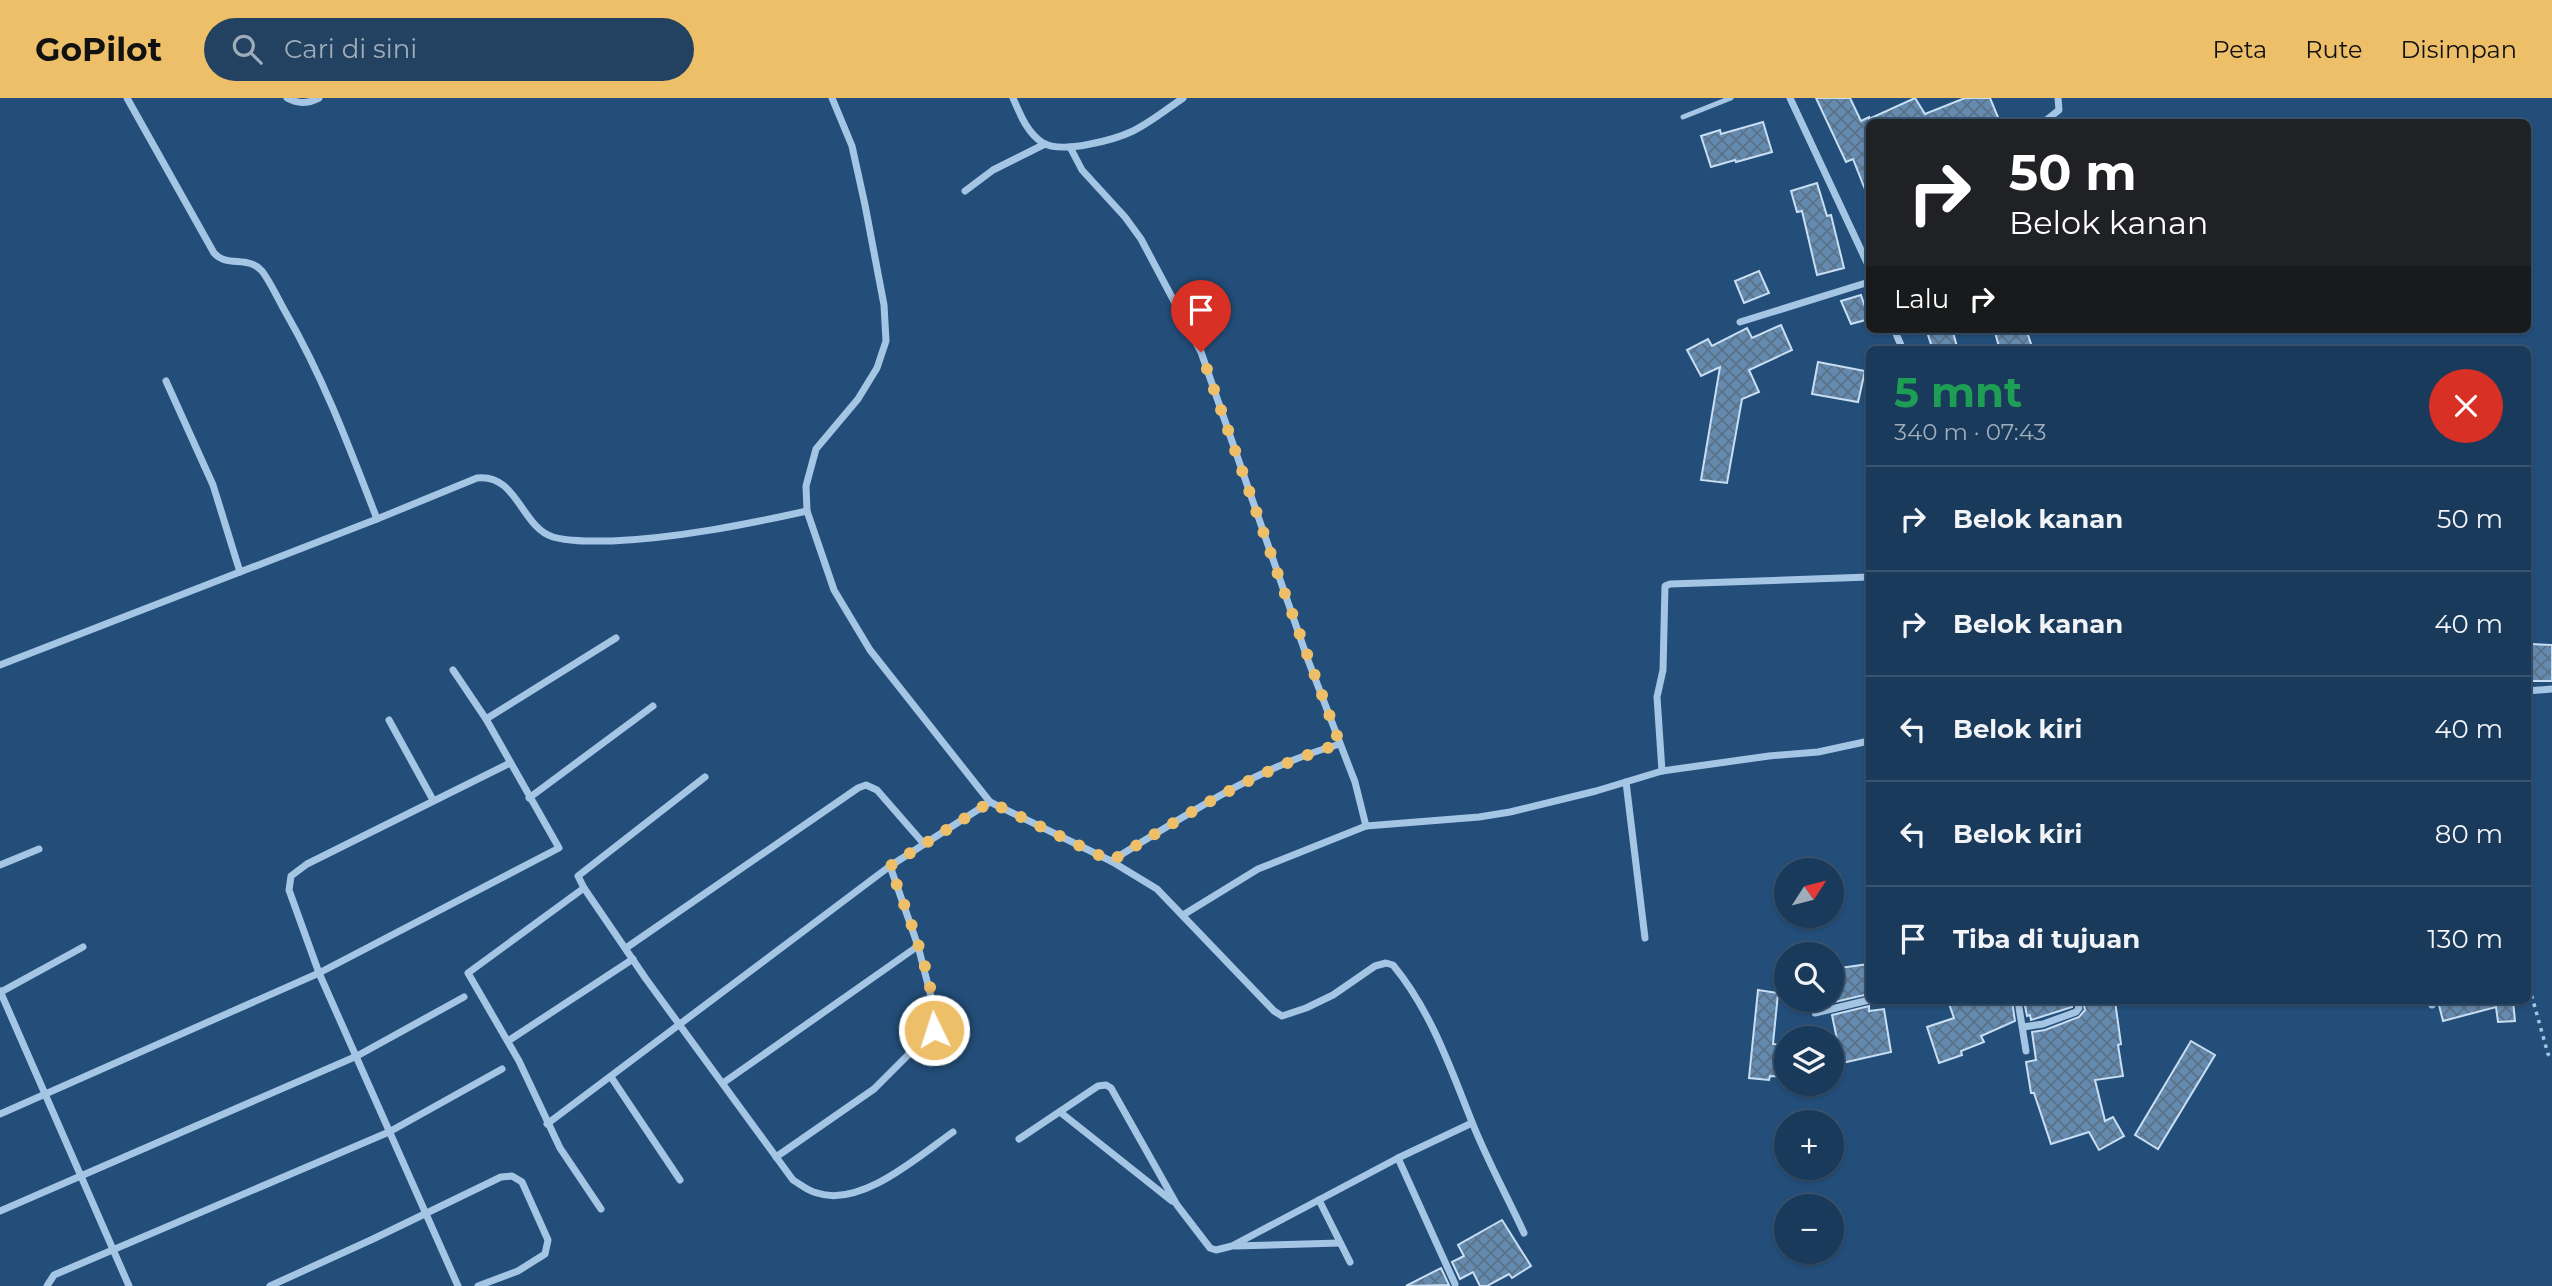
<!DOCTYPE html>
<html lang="id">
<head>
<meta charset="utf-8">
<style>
	body { margin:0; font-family:Montserrat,sans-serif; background:#234161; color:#f1f3f6; height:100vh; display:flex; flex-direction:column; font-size:26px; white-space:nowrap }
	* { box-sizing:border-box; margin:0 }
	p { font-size:23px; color:#9fadbb }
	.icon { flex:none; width:38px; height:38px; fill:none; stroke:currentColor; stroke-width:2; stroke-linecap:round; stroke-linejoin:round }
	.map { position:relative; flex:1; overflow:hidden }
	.drawer { position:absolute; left:1866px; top:248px; width:665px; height:658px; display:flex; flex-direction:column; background:#1a3a5b; border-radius:10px; box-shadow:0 2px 5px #0004,0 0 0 2px #385471 }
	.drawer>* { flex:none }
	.top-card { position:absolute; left:1866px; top:21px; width:665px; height:214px; border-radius:10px; box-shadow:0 2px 5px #0004,0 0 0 2px #385471; background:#202124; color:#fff; overflow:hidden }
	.needle { width:46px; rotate:54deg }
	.tools { position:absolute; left:1774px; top:760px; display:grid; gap:14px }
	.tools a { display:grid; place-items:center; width:70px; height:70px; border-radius:50%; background:#1a3a5b; box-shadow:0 2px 5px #0004,0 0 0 2px #385471; font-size:35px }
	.pin { position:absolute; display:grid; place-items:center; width:60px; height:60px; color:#fff; margin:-72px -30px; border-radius:50% 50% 50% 0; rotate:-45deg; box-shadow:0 0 7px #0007 }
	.pin .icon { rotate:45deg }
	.me { position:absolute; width:77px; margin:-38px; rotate:356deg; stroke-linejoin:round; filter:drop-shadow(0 0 5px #0008) }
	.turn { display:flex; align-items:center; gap:24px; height:147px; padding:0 28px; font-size:32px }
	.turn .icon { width:91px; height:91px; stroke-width:2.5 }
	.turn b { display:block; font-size:49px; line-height:60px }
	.then { display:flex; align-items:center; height:66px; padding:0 28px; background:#0003; gap:14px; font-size:26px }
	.round { display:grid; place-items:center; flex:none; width:74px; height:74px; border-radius:37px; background:#234161 }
	.overview { display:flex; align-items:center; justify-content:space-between; height:119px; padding:0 28px }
	h1 { font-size:42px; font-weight:700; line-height:52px; color:#1e9e55 }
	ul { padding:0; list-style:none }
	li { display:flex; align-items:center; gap:21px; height:105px; padding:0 28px; border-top:2px solid #385471 }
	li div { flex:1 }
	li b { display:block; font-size:26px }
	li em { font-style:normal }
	header { display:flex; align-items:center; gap:42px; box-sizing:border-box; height:98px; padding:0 35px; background:#eebf69; color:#111 }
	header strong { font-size:33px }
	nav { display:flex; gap:38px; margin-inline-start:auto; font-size:24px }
	.search { width:490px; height:63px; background:#234161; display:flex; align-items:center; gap:18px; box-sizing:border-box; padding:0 24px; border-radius:38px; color:#9fadbb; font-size:26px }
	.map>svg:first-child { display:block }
	.building { fill:url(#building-cross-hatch); stroke:#c8def3; stroke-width:2 }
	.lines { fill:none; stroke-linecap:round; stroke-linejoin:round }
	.path { stroke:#a5c5e4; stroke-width:3.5; stroke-dasharray:3.5 5; stroke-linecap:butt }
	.lane { stroke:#a5c5e4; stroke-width:5 }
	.street { stroke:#a5c5e4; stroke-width:7 }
	.route { stroke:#eebf69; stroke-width:12; stroke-dasharray:0 21.6 }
</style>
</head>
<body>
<header>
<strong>GoPilot</strong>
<div class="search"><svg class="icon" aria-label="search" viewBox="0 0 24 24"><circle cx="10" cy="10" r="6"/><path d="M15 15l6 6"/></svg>Cari di sini</div>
<nav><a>Peta</a><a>Rute</a><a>Disimpan</a></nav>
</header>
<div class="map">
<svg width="2552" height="1188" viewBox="0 0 2552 1188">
	<defs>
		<pattern id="building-cross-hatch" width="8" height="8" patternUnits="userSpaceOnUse" patternTransform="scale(1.75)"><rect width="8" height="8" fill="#648aaf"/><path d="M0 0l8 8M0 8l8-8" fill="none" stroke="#5a7187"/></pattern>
	</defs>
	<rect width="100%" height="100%" fill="#234e79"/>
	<g class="building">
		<path d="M1816 0H1850L1861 23 1869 19V21L1915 0 1925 16 1965 0H1990L2000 24H1869L1868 99 1853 61 1846 64Z"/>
		<path d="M1763 24 1772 54 1736 64 1735 62 1711 69 1701 38 1720 32 1721 36Z"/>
		<path d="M1817 85 1827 118 1831 117 1844 170 1817 177 1802 113 1797 114 1791 93Z"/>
		<path d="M1759 173 1769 195 1744 205 1735 183Z"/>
		<path d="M1861 197 1869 221 1851 226 1841 203Z"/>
		<path d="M1781 227 1792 252 1749 272 1759 294 1742 301 1727 385 1701 382 1720 269 1701 278 1687 252 1708 241 1712 248 1747 230 1752 240Z"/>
		<path d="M1926 231H1952L1958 252H1933Z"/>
		<path d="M1994 231H2026L2033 252H2000Z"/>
		<path d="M1818 264 1865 273 1858 304 1812 296Z"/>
		<path d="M2531 546 2552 547V583H2528Z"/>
		<path d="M1869 866V896L1830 905 1829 901H1832V871Z"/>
		<path d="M1758 892 1778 895 1773 946 1787 947V979L1770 978 1769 982 1749 980Z"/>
		<path d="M1948 903H2012L2015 923 1981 938 1984 944 1961 953 1962 957 1939 965 1927 929 1954 920Z"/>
		<path d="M2024 903H2071L2072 909 2031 922 2030 917 2027 918Z"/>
		<path d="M2083 903H2115L2121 946 2118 947 2123 978 2095 982 2105 1023 2113 1019 2124 1038 2099 1052 2089 1034 2051 1046 2034 995H2031L2026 964 2036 962 2032 934 2045 932 2079 919 2085 912Z"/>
		<path d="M2438 903H2513L2515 923 2498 924 2496 909 2443 923Z"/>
		<path d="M1869 908V913L1884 911 1891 954 1842 965 1832 917Z"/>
		<path d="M2191 943 2215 957 2158 1051 2135 1037Z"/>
		<path d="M1502 1122 1531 1168 1512 1180 1509 1176 1487 1188H1480L1473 1174 1460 1181 1452 1164 1464 1158 1458 1147Z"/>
		<path d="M1441 1170 1449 1187 1406 1188Z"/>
	</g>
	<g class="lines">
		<path class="path" d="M2527 881 2548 956 2552 960"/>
		<path class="lane" d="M1683 19 1731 0"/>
		<g class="street">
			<path d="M127 0 214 155C227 170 248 157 262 173 271 185 278 201 286 215 324 281 350 351 377 421"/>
			<path d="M287 0C298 6 307 6 319 0"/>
			<path d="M1013 0C1020 16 1027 35 1043 45 1062 56 1114 42 1133 33 1151 24 1167 11 1183 0"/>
			<path d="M1790 0 1869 169"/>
			<path d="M2044 24 2059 12 2058 0"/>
			<path d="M1070 49 1082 72 1125 119 1141 141 1201 254 1308 562 1355 684 1366 728"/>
			<path d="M965 93 993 72 1045 46"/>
			<path d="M1740 224 1869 184"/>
			<path d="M1894 231 1903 252"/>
			<path d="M166 283 213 387 240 474"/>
			<path d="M807 413 806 388 816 351 858 301 877 270 886 243 884 207 865 107 852 48 832 0"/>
			<path d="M0 567 377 421 477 380C517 375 521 429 553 439 571 444 593 443 612 443 678 440 743 427 807 413L834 492 870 552 990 704 1111 763 1157 791 1274 913 1282 918 1306 910 1333 897 1375 868 1386 865 1393 867C1431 913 1450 969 1472 1024 1487 1062 1507 1098 1524 1135"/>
			<path d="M2527 593 2552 591"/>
			<path d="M486 621 616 540"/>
			<path d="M389 622 433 702"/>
			<path d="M1662 673 1657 599 1663 572 1665 488 1670 486 1869 479"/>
			<path d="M705 679 578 778 584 790 646 881 793 1082C800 1086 808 1093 817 1095 861 1110 919 1058 953 1034"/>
			<path d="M1626 684 1645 840"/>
			<path d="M529 700 653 608"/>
			<path d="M1869 739V743"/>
			<path d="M1111 763C1185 718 1255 670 1340 646"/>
			<path d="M0 767 39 751"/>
			<path d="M584 790 468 875 519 963 560 1050 601 1111"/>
			<path d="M1183 817 1258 771 1366 728 1479 719 1510 714 1596 693 1662 673 1769 658 1818 654 1869 643"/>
			<path d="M626 850 858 690 866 687 877 692 924 746"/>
			<path d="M0 893 129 1188"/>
			<path d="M1 894 83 849"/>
			<path d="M2018 903 2026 953"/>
			<path d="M2432 903V907"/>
			<path d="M1815 915 1869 902"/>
			<path d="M2023 929 2043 926 2076 914 2079 910 2077 903"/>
			<path d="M508 943 633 861"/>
			<path d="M611 979 680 1082"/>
			<path d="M723 985 918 848"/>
			<path d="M1060 1014 1172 1103"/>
			<path d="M0 1016 319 875 559 750 486 621 453 572"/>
			<path d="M547 1026 890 768 990 704"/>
			<path d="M1019 1041 1098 988 1106 987 1111 990 1177 1107 1210 1150 1216 1152 1232 1148 1398 1060 1472 1025"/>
			<path d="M776 1059 874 991 934 931 935 914 918 848 890 768"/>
			<path d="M1398 1060 1455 1186"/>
			<path d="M1319 1102 1350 1164"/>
			<path d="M0 1113 357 958 464 899"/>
			<path d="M1235 1148 1340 1145"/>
			<path d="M47 1188 54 1177 389 1034 502 971"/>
			<path d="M270 1188 373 1141 501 1079 512 1078 522 1084 548 1142 545 1156 518 1173 478 1188"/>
			<path d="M458 1188 319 875 289 792 291 778 307 766 510 665"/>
		</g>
	</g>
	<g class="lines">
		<path class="route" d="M934 932C938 887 905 811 890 768L990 704 1111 763C1185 718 1256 671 1340 646L1281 485 1201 254"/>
	</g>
</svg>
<div class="tools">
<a><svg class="needle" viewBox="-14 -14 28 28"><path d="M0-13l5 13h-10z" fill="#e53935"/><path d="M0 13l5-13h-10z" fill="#9fadbb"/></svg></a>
<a><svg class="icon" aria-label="search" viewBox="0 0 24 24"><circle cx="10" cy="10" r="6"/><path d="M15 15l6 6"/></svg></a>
<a><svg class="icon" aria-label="layers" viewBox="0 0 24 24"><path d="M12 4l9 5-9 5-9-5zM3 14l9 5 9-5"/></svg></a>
<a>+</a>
<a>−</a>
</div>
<div class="pin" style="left:1201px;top:254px;background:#d93025"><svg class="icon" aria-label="arrive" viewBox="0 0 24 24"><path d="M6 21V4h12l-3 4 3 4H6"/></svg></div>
<svg class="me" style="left:934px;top:932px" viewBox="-20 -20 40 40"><circle r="17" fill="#eebf69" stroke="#fff" stroke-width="3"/><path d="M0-11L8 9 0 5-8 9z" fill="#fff"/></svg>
<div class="top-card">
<div class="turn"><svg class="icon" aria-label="right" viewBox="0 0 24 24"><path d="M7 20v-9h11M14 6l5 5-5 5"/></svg><div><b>50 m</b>Belok kanan</div></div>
<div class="then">Lalu<svg class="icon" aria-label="right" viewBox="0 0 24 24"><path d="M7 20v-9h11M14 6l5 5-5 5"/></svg></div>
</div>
<section class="drawer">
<div class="overview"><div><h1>5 mnt</h1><p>340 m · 07:43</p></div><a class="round" style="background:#d93025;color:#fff"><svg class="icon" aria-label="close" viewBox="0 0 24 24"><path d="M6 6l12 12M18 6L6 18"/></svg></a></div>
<ul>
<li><svg class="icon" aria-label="right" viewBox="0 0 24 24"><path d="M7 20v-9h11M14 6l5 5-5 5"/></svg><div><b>Belok kanan</b></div><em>50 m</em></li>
<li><svg class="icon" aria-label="right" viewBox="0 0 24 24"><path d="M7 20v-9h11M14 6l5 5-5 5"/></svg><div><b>Belok kanan</b></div><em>40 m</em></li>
<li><svg class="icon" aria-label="left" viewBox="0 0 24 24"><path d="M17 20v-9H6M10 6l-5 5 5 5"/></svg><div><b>Belok kiri</b></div><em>40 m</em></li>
<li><svg class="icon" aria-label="left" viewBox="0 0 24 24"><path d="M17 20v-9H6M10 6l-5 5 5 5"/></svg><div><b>Belok kiri</b></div><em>80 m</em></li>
<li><svg class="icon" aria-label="arrive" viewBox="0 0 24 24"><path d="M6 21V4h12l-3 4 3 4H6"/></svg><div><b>Tiba di tujuan</b></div><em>130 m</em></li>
</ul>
</section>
</div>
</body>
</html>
